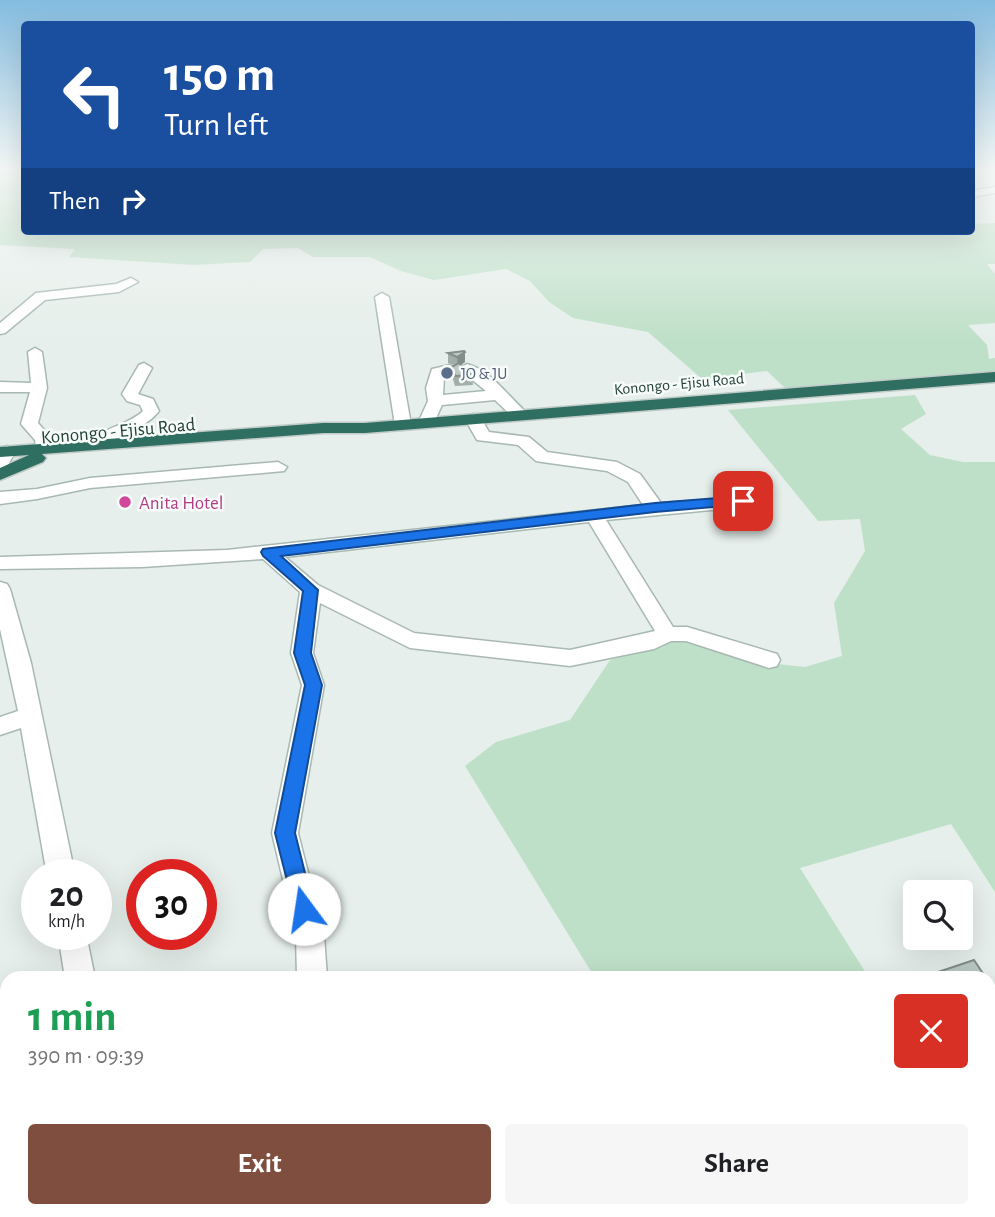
<!DOCTYPE html>
<html lang="en">
<head>
<meta charset="utf-8">
<style>
	body { margin:0; font-family:"Alegreya Sans",sans-serif; background:#f6f6f6; color:#202124; height:100vh; display:flex; flex-direction:column; font-size:26px; white-space:nowrap }
	* { box-sizing:border-box; margin:0 }
	p { font-size:23px; color:#757577 }
	.icon { flex:none; width:38px; height:38px; fill:none; stroke:currentColor; stroke-width:2; stroke-linecap:round; stroke-linejoin:round }
	.map { position:relative; flex:1; overflow:hidden }
	.side { position:absolute; left:0px; top:971px; width:996px; height:247px; display:flex; flex-direction:column; background:#fff; border-radius:21px 21px 0 0; box-shadow:0 7px 28px #0002 }
	.side>* { flex:none }
	.hud { position:absolute; left:21px; top:21px; width:954px; height:214px; border-radius:7px; box-shadow:0 7px 28px #0002; background:#1a4fa0; color:#fff; overflow:hidden }
	.tools { position:absolute; left:903px; top:880px; display:grid; gap:14px }
	.tools a { display:grid; place-items:center; width:70px; height:70px; border-radius:7px; background:#fff; box-shadow:0 7px 28px #0002; font-size:35px }
	.speed { position:absolute; left:21px; top:859px; display:flex; gap:14px; font-size:35px; font-weight:700; text-align:center }
	.speed>* { display:grid; place-content:center; width:91px; height:91px; border-radius:50%; background:#fff; box-shadow:0 7px 28px #0002; line-height:1 }
	.speed small { font-size:18px; font-weight:400 }
	.speed .limit { border:10px solid #d22; background:#fff; color:#111 }
	.pin { position:absolute; display:grid; place-items:center; width:60px; height:60px; color:#fff; margin:-30px; border-radius:14px; box-shadow:0 4px 10px #0006 }
	.me { position:absolute; width:77px; margin:-38px; rotate:346deg; stroke-linejoin:round; filter:drop-shadow(0 0 5px #0008) }
	.turn { display:flex; align-items:center; gap:24px; height:147px; padding:0 28px; font-size:32px }
	.turn .icon { width:91px; height:91px; stroke-width:2.5 }
	.turn b { display:block; font-size:49px; line-height:60px }
	.then { display:flex; align-items:center; height:66px; padding:0 28px; background:#0003; gap:14px; font-size:26px }
	.round { display:grid; place-items:center; flex:none; width:74px; height:74px; border-radius:7px; background:#f6f6f6 }
	.head { display:flex; align-items:center; justify-content:space-between; height:119px; padding:0 28px }
	h1 { font-size:42px; font-weight:700; line-height:52px; color:#1e9e55 }
	.primary-button { display:flex; gap:14px; margin-top:auto; padding:14px 28px }
	.primary-button a { flex:1; height:80px; border-radius:7px; background:#7f4e3f; color:#fff; font-size:28px; font-weight:700; line-height:80px; text-align:center }
	.primary-button a+a { background:#f6f6f6; color:#202124 }
	.map>svg:first-child { display:block }
	.green { fill:#bfe0c8 }
	.lines { fill:none; stroke-linecap:round; stroke-linejoin:round }
	.minor-casing { stroke:#a8b8b2; stroke-width:3 }
	.major-casing { stroke:#c2cac8; stroke-width:3 }
	.highway-casing { stroke:#c2cac8; stroke-width:3 }
	.minor { fill:#fff; fill-rule:evenodd }
	.major { fill:#6aa596; fill-rule:evenodd }
	.highway { fill:#2f6f62; fill-rule:evenodd }
	.wall { fill:#a1aea9 }
	.shaded-wall { fill:#838d89 }
	.building { fill:#bbcac4; stroke:#838d89; stroke-width:2 }
	.route { fill:#1a73e8; stroke:#114b97; stroke-width:2 }
	.service-dot { fill:#5c6f8a; stroke:#f7fbf9; stroke-width:2.5 }
	.hotel-dot { fill:#d1479c; stroke:#f7fbf9; stroke-width:2.5 }
	.labels { text-anchor:middle; stroke-width:5; stroke-linejoin:round; paint-order:stroke }
	.far-service-label { font-size:16px; fill:#4e5e75; stroke:#f7fbf9; text-anchor:start }
	.far-street-label { font-size:16px; fill:#24423a; stroke:#f7fbf9 }
	.street-label { font-size:19px; fill:#24423a; stroke:#f7fbf9 }
	.hotel-label { font-size:19px; fill:#b23c85; stroke:#f7fbf9; text-anchor:start }
</style>
</head>
<body>
<div class="map">
<svg width="995" height="1217" viewBox="0 0 995 1217">
	<rect width="100%" height="100%" fill="#e6efeb"/>
	<g class="green">
		<path d="M0 169H24V231H971V224L995 223V264H987L995 274V323L968 325 987 345 989 359 995 358V372L787 390 767 371 702 379 648 332 573 318 549 302 530 281 506 269 434 280 401 271 370 257H313L298 248 263 249 250 262 194 265 69 257 75 249 0 245Z"/>
		<path d="M915 395 926 414 901 429 930 455 963 462H995V892L951 824 800 868 869 978H595L465 766 496 742 570 720 610 660 678 640 743 660 805 667 842 656 834 603 865 551 860 519 818 521 728 410Z"/>
		<path d="M615 1211H805L796 1217H621Z"/>
	</g>
	<g class="lines">
		<defs>
			<g id="minor">
				<path d="M995 187V193L971 197V191Z"/>
				<path d="M131 278 138 282 119 292 45 300 5 333 0 334V323L36 293 116 284Z"/>
				<path d="M382 293 389 297 411 425 403 430 395 425 375 297Z"/>
				<path d="M35 348 42 352 47 388 38 423 52 439V448L43 453 37 452 35 440 21 424 30 392H0V382L31 383 28 352Z"/>
				<path d="M144 363 152 368 138 394 153 399 159 411C151 423 104 451 91 448L88 444C102 427 127 426 143 411L140 405 127 401 122 394 139 365Z"/>
				<path d="M467 364C490 370 508 396 526 412L528 415 526 418H514L495 400 442 405 432 427H420L418 423 428 401 426 388 432 369 450 365 458 370 455 373 444 376 443 395 486 391 459 369Z"/>
				<path d="M473 414 479 415 489 432 529 437 547 452 617 462 640 474 661 503 750 497 752 501 743 507 606 520 673 627H687L777 654 780 660 777 666 769 668 686 641H671L654 649 570 666 410 648 320 603 313 653 324 685 298 833 324 935 327 978H297L296 935 272 833 302 685 291 653 300 592 263 559 142 567 0 569V557L227 550 643 505 628 482 607 471 542 462 536 461 518 445 477 440 465 419ZM589 522 655 631 570 650 414 633 318 585 285 557Z"/>
				<path d="M7 446 16 451 6 468 0 469V449Z"/>
				<path d="M278 462 287 467 284 471 90 488 37 499 0 504V492L37 489 90 478Z"/>
				<path d="M0 582 7 584 10 589 31 663 75 875H47L21 728 0 735V717L18 711 0 629Z"/>
				<path d="M58 934H86L95 978H65Z"/>
				<path d="M7 1021V1052L0 1055V1023Z"/>
				<rect x="0" y="1132" width="7" height="34"/>
				<path d="M104 1211H140L141 1217H105Z"/>
				<path d="M457 1211H497L500 1217H460Z"/>
			</g>
			<g id="major">
				<path d="M995 1102V1136L989 1139V1105Z"/>
				<path d="M814 1211H857L854 1217H811Z"/>
			</g>
			<path id="highway" d="M995 372V382L365 433H323L42 454 46 458 43 462 0 480V468L29 455 0 457V447L323 423H365Z"/>
		</defs>
		<use href="#minor" class="minor-casing"/>
		<use href="#major" class="major-casing"/>
		<use href="#highway" class="highway-casing"/>
		<use href="#minor" class="minor"/>
		<use href="#major" class="major"/>
		<use href="#highway" class="highway"/>
	</g>
	<path class="wall" d="M464 351 465 362 461 365 472 375 473 385 455 386 452 376V367L454 365 448 363V353Z"/>
	<g class="shaded-wall">
		<path d="M465 352V362L458 367 457 357Z"/>
		<path d="M995 999V1003L992 1007 989 1009V1001Z"/>
	</g>
	<g class="building">
		<path d="M464 351 465 352 457 357 448 353Z"/>
		<path d="M459 363 472 375 455 376 452 367Z"/>
		<path d="M974 960 986 978H935L932 974Z"/>
		<path d="M989 982 995 991V999L989 1001Z"/>
	</g>
	<linearGradient id="sky" x2="0" y2="1"><stop stop-color="#84bce0"/><stop offset="0.5" stop-color="#f4f8f6"/><stop offset="1" stop-color="#f4f8f6" stop-opacity="0"/></linearGradient>
	<rect width="995" height="340" fill="url(#sky)"/>
	<path class="route" d="M743 496 750 501 748 504 655 512 281 556 318 590 311 653 322 685 295 833 314 909 311 916 304 919 296 916 275 833 305 685 294 653 303 591 263 556 261 552 263 549 655 503Z"/>
	<circle class="service-dot" cx="447" cy="373" r="7"/>
	<circle class="hotel-dot" cx="125" cy="502" r="7"/>
	<g class="labels">
		<g class="far-service-label">
			<text x="461" y="379">JO &amp; JU</text>
		</g>
		<g class="far-street-label">
			<text transform="translate(679 383) rotate(-5)" y="6">Konongo - Ejisu Road</text>
		</g>
		<g class="street-label">
			<text transform="translate(118 430) rotate(-5)" y="7">Konongo - Ejisu Road</text>
		</g>
		<g class="hotel-label">
			<text x="139" y="509">Anita Hotel</text>
		</g>
	</g>
</svg>
<div class="tools">
<a><svg class="icon" aria-label="search" viewBox="0 0 24 24"><circle cx="10" cy="10" r="6"/><path d="M15 15l6 6"/></svg></a>
</div>
<div class="speed"><div>20<small>km/h</small></div><div class="limit">30</div></div>
<div class="pin" style="left:743px;top:501px;background:#d93025"><svg class="icon" aria-label="arrive" viewBox="0 0 24 24"><path d="M6 21V4h12l-3 4 3 4H6"/></svg></div>
<svg class="me" style="left:304px;top:909px" viewBox="-20 -20 40 40"><circle r="19" fill="#fff"/><path d="M0-13L10 11 0 6-10 11z" fill="#1a73e8"/></svg>
<div class="hud">
<div class="turn"><svg class="icon" aria-label="left" viewBox="0 0 24 24"><path d="M17 20v-9H6M10 6l-5 5 5 5"/></svg><div><b>150 m</b>Turn left</div></div>
<div class="then">Then<svg class="icon" aria-label="right" viewBox="0 0 24 24"><path d="M7 20v-9h11M14 6l5 5-5 5"/></svg></div>
</div>
<section class="side">
<div class="head"><div><h1>1 min</h1><p>390 m · 09:39</p></div><a class="round" style="background:#d93025;color:#fff"><svg class="icon" aria-label="close" viewBox="0 0 24 24"><path d="M6 6l12 12M18 6L6 18"/></svg></a></div>
<div class="primary-button"><a>Exit</a><a>Share</a></div>
</section>
</div>
</body>
</html>
